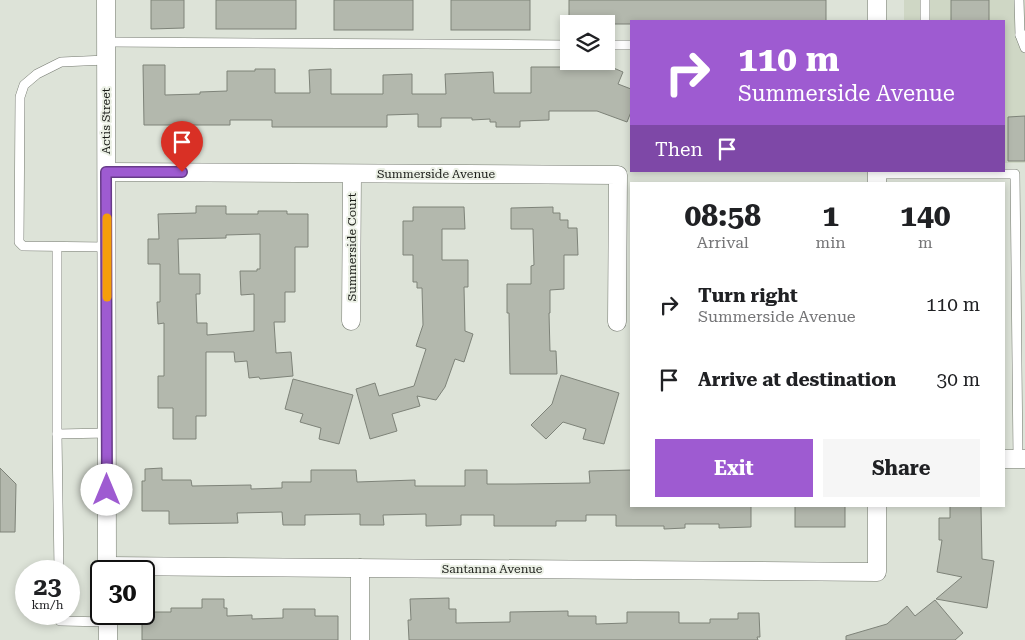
<!DOCTYPE html>
<html lang="en">
<head>
<meta charset="utf-8">
<style>
	body { margin:0; font-family:"Roboto Serif",serif; background:#f6f6f6; color:#202124; height:100vh; display:flex; flex-direction:column; font-size:19px; white-space:nowrap }
	* { box-sizing:border-box; margin:0 }
	p { font-size:16px; color:#757577 }
	.icon { flex:none; width:28px; height:28px; fill:none; stroke:currentColor; stroke-width:2; stroke-linecap:round; stroke-linejoin:round }
	.map { position:relative; flex:1; overflow:hidden }
	.drawer { position:absolute; left:630px; top:182px; width:375px; height:325px; display:flex; flex-direction:column; background:#fff; border-radius:0px; box-shadow:0 2px 8px #0003 }
	.drawer>* { flex:none }
	.hud { position:absolute; left:630px; top:20px; width:375px; height:152px; border-radius:0px; box-shadow:0 2px 8px #0003; background:#9e5bd1; color:#fff; overflow:hidden }
	.controls { position:absolute; left:560px; top:15px; display:grid; gap:10px }
	.controls a { display:grid; place-items:center; width:55px; height:55px; border-radius:0px; background:#fff; box-shadow:0 2px 8px #0003; font-size:25px }
	.speed { position:absolute; left:15px; top:560px; display:flex; gap:10px; font-size:25px; font-weight:700; text-align:center }
	.speed>* { display:grid; place-content:center; width:65px; height:65px; border-radius:50%; background:#fff; box-shadow:0 2px 8px #0003; line-height:1 }
	.speed small { font-size:12px; font-weight:400 }
	.speed .limit { border:2px solid #111; border-radius:8px; background:#fff; color:#111 }
	.pin { position:absolute; display:grid; place-items:center; width:42px; height:42px; color:#fff; margin:-51px -21px; border-radius:50% 50% 50% 0; rotate:-45deg; box-shadow:0 0 5px #0007 }
	.pin .icon { rotate:45deg }
	.me { position:absolute; width:55px; margin:-28px; rotate:0deg; stroke-linejoin:round; filter:drop-shadow(0 0 4px #0008) }
	.turn { display:flex; align-items:center; gap:18px; height:105px; padding:0 25px; font-size:22px }
	.turn .icon { width:65px; height:65px; stroke-width:2.5 }
	.turn b { display:block; font-size:35px; line-height:42px }
	.then { display:flex; align-items:center; height:48px; padding:0 25px; background:#0003; gap:10px; font-size:19px }
	.eta { display:flex; justify-content:space-evenly; align-items:center; height:85px; text-align:center }
	.eta b { font-size:30px; font-weight:700; line-height:35px }
	.action { display:flex; gap:10px; margin-top:auto; padding:10px 25px }
	.action a { flex:1; height:58px; border-radius:0px; background:#9e5bd1; color:#fff; font-size:20px; font-weight:700; line-height:58px; text-align:center }
	.action a+a { background:#f6f6f6; color:#202124 }
	ul { padding:0; list-style:none }
	li { display:flex; align-items:center; gap:15px; height:75px; padding:0 25px }
	li div { flex:1 }
	li b { display:block; font-size:19px }
	li em { font-style:normal }
	.map>svg:first-child { display:block }
	.built { fill:#cfd7c5 }
	.building { fill:#b3b8ad; stroke:#7e8379; fill-rule:evenodd }
	.lines { fill:none; stroke-linecap:round; stroke-linejoin:round }
	.lane-casing { stroke:#74796f; stroke-width:10 }
	.street-casing { stroke:#74796f; stroke-width:19 }
	.lane { stroke:#fff; stroke-width:9 }
	.street { stroke:#fff; stroke-width:18 }
	.route-casing { stroke:#673b88; stroke-width:12 }
	.route { stroke:#9e5bd1; stroke-width:9 }
	.slow { stroke:#f59e0b; stroke-width:9 }
	.labels { text-anchor:middle; stroke-width:4; stroke-linejoin:round; paint-order:stroke }
	.street-label { font-size:12px; fill:#191b17; stroke:#ebf0e5 }
</style>
</head>
<body>
<div class="map">
<svg width="1025" height="640" viewBox="0 0 1025 640">
	<rect width="100%" height="100%" fill="#dde3d8"/>
	<path class="built" d="M904 0H1025V163H1004V21H904Z"/>
	<g class="building">
		<path d="M151 0H184V28L151 29Z"/>
		<rect x="216" y="0" width="80" height="29"/>
		<rect x="334" y="0" width="79" height="30"/>
		<rect x="451" y="0" width="79" height="30"/>
		<path d="M569 0H826V21H631V24H569Z"/>
		<rect x="951" y="0" width="38" height="21"/>
		<path d="M592 61H597L623 72 618 84 631 89V112L627 122 597 111H549V120L520 121V127H496V122H490V119L472 120V118H441V127H418V114L387 115V127H272V120H230V125H144L143 65H165V95L200 94V92L227 91V71H255V69H275V93H310L309 70 331 69V94H383V75L412 74V94H446L445 74 493 72 494 93H531V67H590Z"/>
		<path d="M1025 116V161H1008V117Z"/>
		<path d="M196 206H226V214H258V211H287V214H308V247H295V292H285V322H274L276 353 291 352 293 376 260 379 259 377 249 378 247 361 235 362 234 352H206V416H196V439H173V408H158V376H164V323L158 324 157 302H160V264H148V239H159L158 214 196 213ZM260 234V269H257V271H240L241 295 254 294V331L207 335V323H197L196 294H200V274H179L178 239 226 238V235Z"/>
		<path d="M413 207H464L465 229H442V260H468V287H464L465 331 473 334 464 362 455 359 445 387 436 400 417 396 420 406 392 414 397 431 370 439 356 389 375 383 379 396 414 386 426 349 416 346 423 325 422 288H417V282H413V255H403V221H413Z"/>
		<path d="M553 207V213H560V220H568V228H577L578 255H564V289L550 290V313H549L550 351H556L557 374H510L509 313H507V284H531V266L534 265 533 229H511V208Z"/>
		<path d="M561 375 619 393 604 444 583 439 586 429 563 422 546 439 531 425 552 404Z"/>
		<path d="M293 379 353 395 339 444 319 439 321 428 300 422 303 414 285 409Z"/>
		<path d="M0 468 16 484 15 532H0Z"/>
		<path d="M162 468V480H191L192 486 251 485V489L282 488V482H311V470H356L357 482 415 480V486H465V470H487V484H516L590 483 589 471 631 470V506H751V527L719 528V524H685V528L664 529V526H616V515H586V521H556V526H494V515H461V525L426 526V514L383 515 384 525H360V514L305 515V525H283L282 512 237 513 238 523 169 524V511H142V481H145V469Z"/>
		<rect x="795" y="506" width="50" height="21"/>
		<path d="M950 506H981L982 559 994 561 987 608 936 599 962 577 937 572 942 540H939V518H950Z"/>
		<path d="M449 598V609H456V623L510 622V612L568 611V616H596V624L627 623V612H679V623H710V619H738V613H759L760 637H757L758 640H409L408 620H411L410 599Z"/>
		<path d="M202 599H224V608H227V616L252 615V619L283 618V609H315V616H338V640H142V614H144V612H171V608H202Z"/>
		<path d="M935 600 963 633 955 640H846V636L887 624 907 606 915 616Z"/>
	</g>
	<g class="lines">
		<defs>
			<g id="lane">
				<path d="M925 0V21"/>
				<path d="M1019 0 1020 35H1025"/>
				<path d="M1020 35 1025 48"/>
				<path d="M106 42 569 45"/>
				<path d="M606 45H631"/>
				<path d="M106 60 61 62 37 74 24 85 20 97 19 242 23 246 107 247"/>
				<path d="M877 174H1015L1018 459"/>
				<path d="M57 247V434L59 571"/>
				<path d="M57 434 107 433"/>
				<path d="M60 614V621L108 622"/>
			</g>
			<g id="street">
				<path d="M106 0 107 571"/>
				<path d="M877 0V21"/>
				<path d="M877 171V184"/>
				<path d="M107 172 618 175 617 322"/>
				<path d="M351 321 352 174"/>
				<path d="M1004 459H1025"/>
				<path d="M107 566 877 572V506"/>
				<path d="M108 614V640"/>
				<path d="M360 640V568"/>
			</g>
		</defs>
		<use href="#lane" class="lane-casing"/>
		<use href="#street" class="street-casing"/>
		<use href="#lane" class="lane"/>
		<use href="#street" class="street"/>
	</g>
	<g class="lines">
		<defs>
			<path id="route" d="M107 490 106 172H182"/>
		</defs>
		<use href="#route" class="route-casing"/>
		<use href="#route" class="route"/>
		<path class="slow" d="M107 218V297"/>
	</g>
	<g class="labels">
		<g class="street-label">
			<text transform="translate(106 121) rotate(-90)" y="4">Actis Street</text>
			<text x="436" y="178">Summerside Avenue</text>
			<text transform="translate(352 247) rotate(-90)" y="4">Summerside Court</text>
			<text x="492" y="573">Santanna Avenue</text>
		</g>
	</g>
</svg>
<div class="controls">
<a><svg class="icon" aria-label="layers" viewBox="0 0 24 24"><path d="M12 4l9 5-9 5-9-5zM3 14l9 5 9-5"/></svg></a>
</div>
<div class="speed"><div>23<small>km/h</small></div><div class="limit">30</div></div>
<div class="pin" style="left:182px;top:172px;background:#d93025"><svg class="icon" aria-label="arrive" viewBox="0 0 24 24"><path d="M6 21V4h12l-3 4 3 4H6"/></svg></div>
<svg class="me" style="left:107px;top:490px" viewBox="-20 -20 40 40"><circle r="19" fill="#fff"/><path d="M0-13L10 11 0 6-10 11z" fill="#9e5bd1"/></svg>
<div class="hud">
<div class="turn"><svg class="icon" aria-label="right" viewBox="0 0 24 24"><path d="M7 20v-9h11M14 6l5 5-5 5"/></svg><div><b>110 m</b>Summerside Avenue</div></div>
<div class="then">Then<svg class="icon" aria-label="arrive" viewBox="0 0 24 24"><path d="M6 21V4h12l-3 4 3 4H6"/></svg></div>
</div>
<section class="drawer">
<div class="eta">
<div><b>08:58</b><p>Arrival</p></div>
<div><b>1</b><p>min</p></div>
<div><b>140</b><p>m</p></div>
</div>
<ul>
<li><svg class="icon" aria-label="right" viewBox="0 0 24 24"><path d="M7 20v-9h11M14 6l5 5-5 5"/></svg><div><b>Turn right</b><p>Summerside Avenue</p></div><em>110 m</em></li>
<li><svg class="icon" aria-label="arrive" viewBox="0 0 24 24"><path d="M6 21V4h12l-3 4 3 4H6"/></svg><div><b>Arrive at destination</b></div><em>30 m</em></li>
</ul>
<div class="action"><a>Exit</a><a>Share</a></div>
</section>
</div>
</body>
</html>
